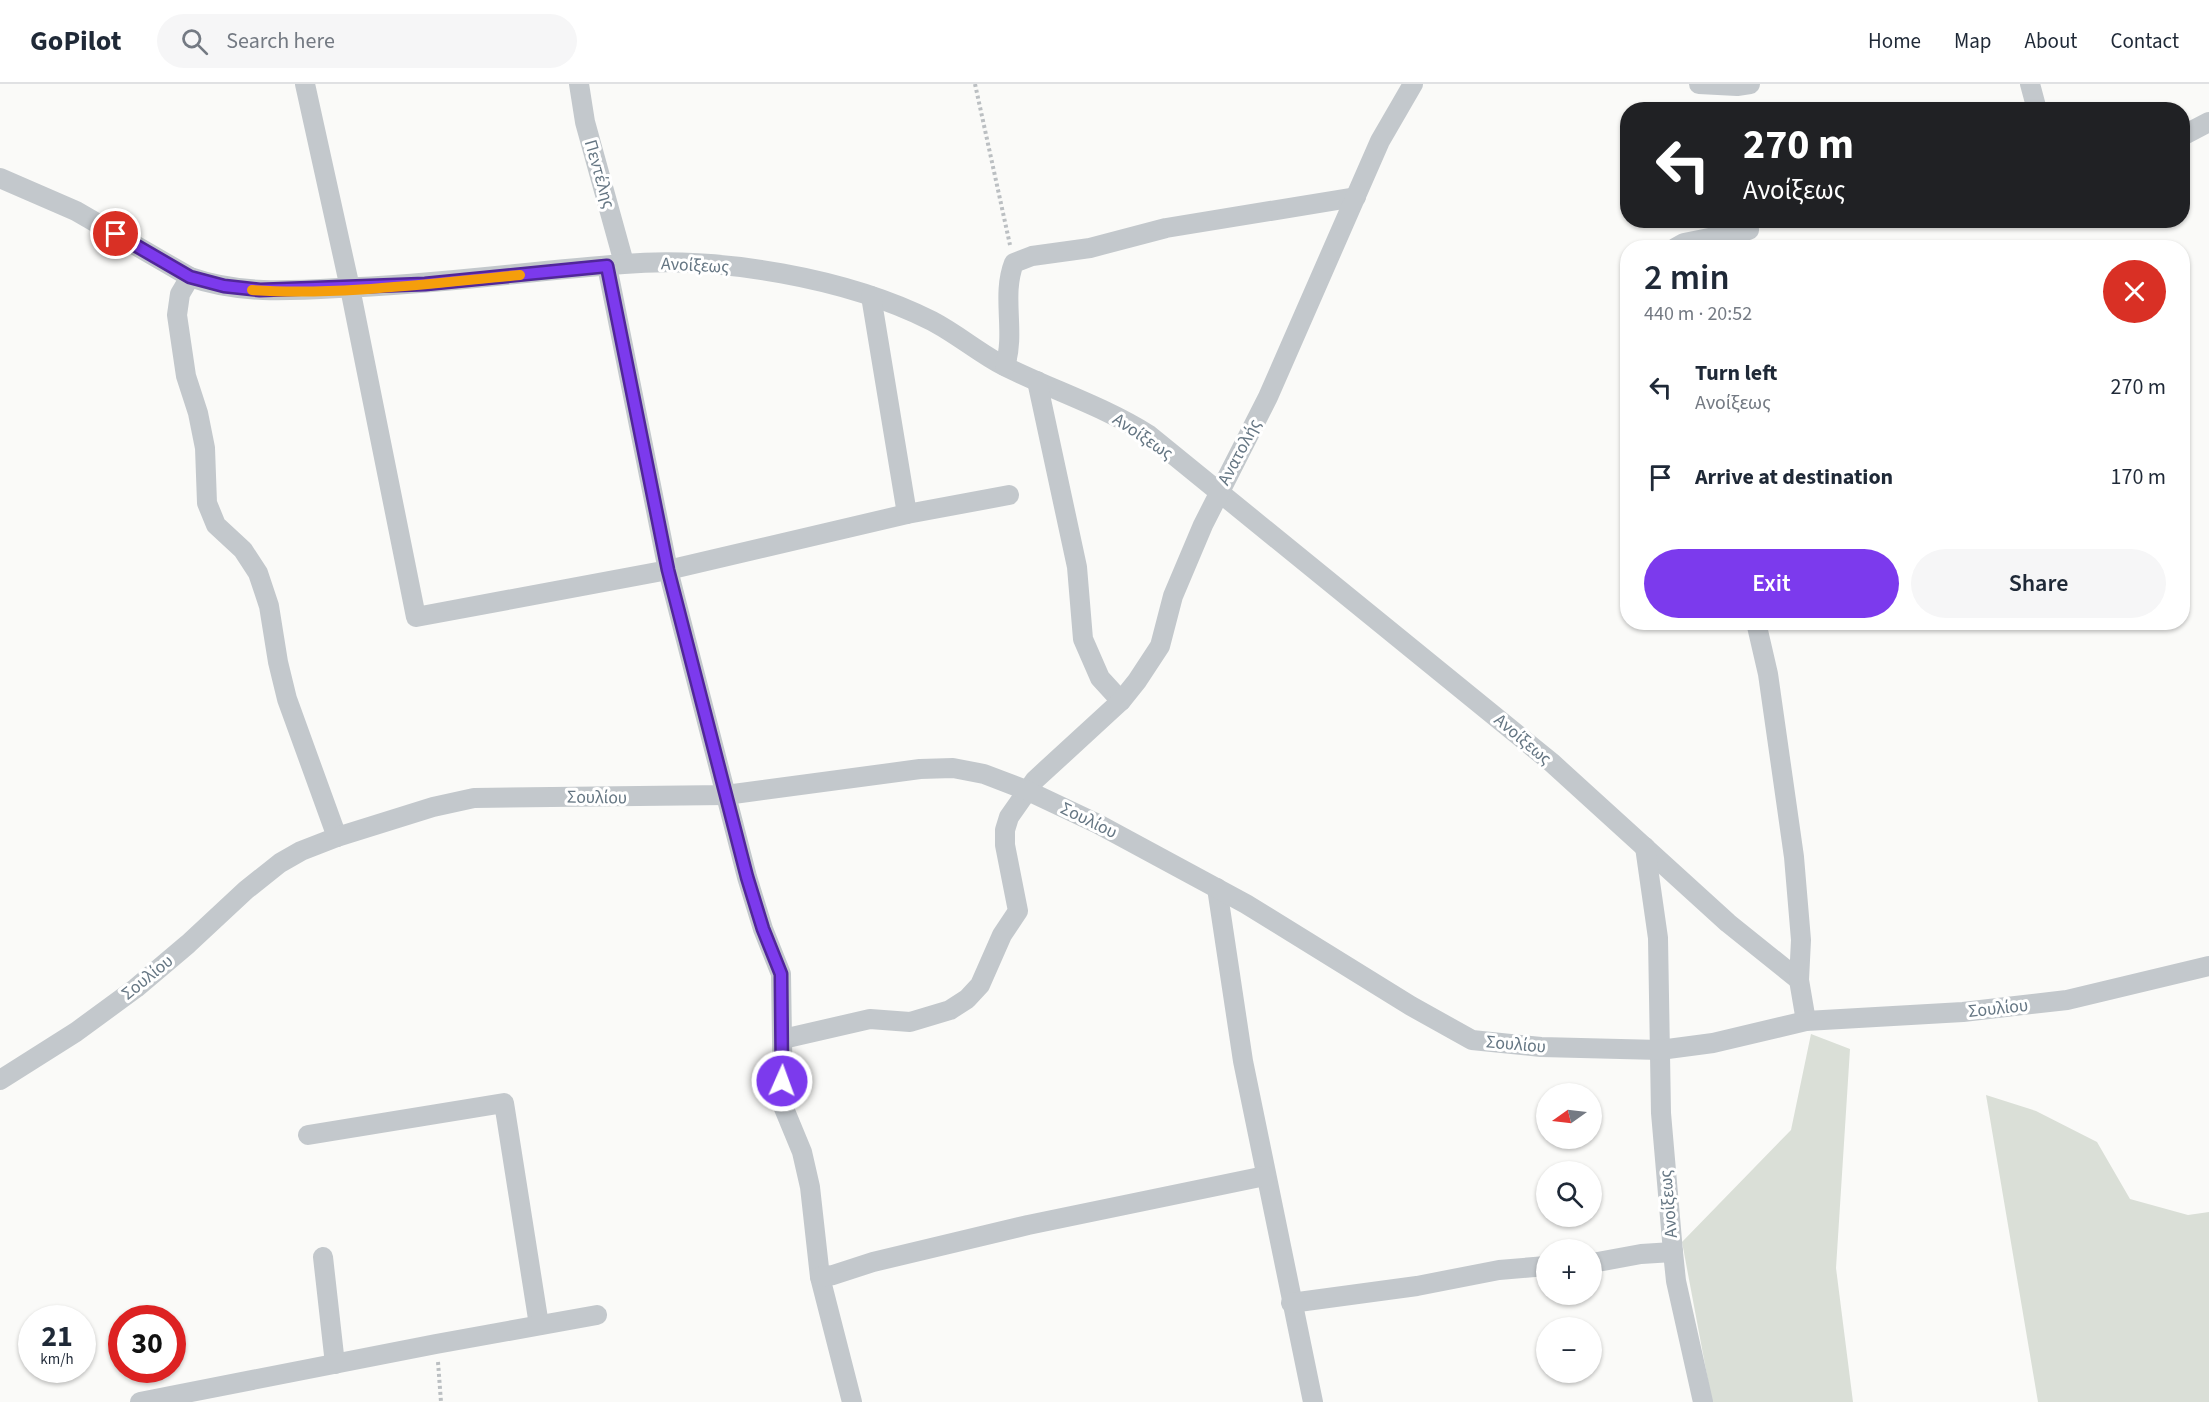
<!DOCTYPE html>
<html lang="en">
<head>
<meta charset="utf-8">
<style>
	body { margin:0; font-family:"Source Sans 3",sans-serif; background:#f6f6f7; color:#1f2937; height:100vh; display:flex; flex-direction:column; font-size:22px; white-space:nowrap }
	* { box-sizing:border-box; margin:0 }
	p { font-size:20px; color:#747a83 }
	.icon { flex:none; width:33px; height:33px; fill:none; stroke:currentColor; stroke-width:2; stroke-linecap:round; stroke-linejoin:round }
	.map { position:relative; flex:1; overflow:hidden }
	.sheet { position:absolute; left:1620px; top:156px; width:570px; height:390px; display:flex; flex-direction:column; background:#fff; border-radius:24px; box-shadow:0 2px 4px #0004 }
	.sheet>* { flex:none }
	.banner { position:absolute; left:1620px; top:18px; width:570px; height:126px; border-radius:24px; box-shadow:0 2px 4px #0004; background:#202124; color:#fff; overflow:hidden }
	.needle { width:39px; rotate:256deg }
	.buttons { position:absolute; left:1536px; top:999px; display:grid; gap:12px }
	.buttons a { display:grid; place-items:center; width:66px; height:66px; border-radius:50%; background:#fff; box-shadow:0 2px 4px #0004; font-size:30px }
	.speed { position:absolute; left:18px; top:1221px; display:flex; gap:12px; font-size:30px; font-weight:700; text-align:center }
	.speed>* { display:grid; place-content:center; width:78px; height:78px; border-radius:50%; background:#fff; box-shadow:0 2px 4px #0004; line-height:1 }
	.speed small { font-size:15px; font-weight:400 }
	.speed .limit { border:9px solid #d22; background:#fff; color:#111 }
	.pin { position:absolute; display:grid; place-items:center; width:51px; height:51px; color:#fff; margin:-26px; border:3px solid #fff; border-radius:50%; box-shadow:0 2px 6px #0007 }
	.me { position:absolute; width:66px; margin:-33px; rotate:2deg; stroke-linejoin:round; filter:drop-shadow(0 0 4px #0008) }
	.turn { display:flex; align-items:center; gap:21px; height:126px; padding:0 24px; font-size:27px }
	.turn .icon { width:78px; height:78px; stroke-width:2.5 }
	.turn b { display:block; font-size:42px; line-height:51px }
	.round { display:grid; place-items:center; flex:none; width:63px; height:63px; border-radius:32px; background:#f6f6f7 }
	.headline { display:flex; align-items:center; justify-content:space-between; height:102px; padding:0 24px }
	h1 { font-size:36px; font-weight:600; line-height:45px }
	.action { display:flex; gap:12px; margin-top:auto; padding:12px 24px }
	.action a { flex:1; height:69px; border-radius:36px; background:#7c3aed; color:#fff; font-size:24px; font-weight:600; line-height:69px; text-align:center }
	.action a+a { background:#f6f6f7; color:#1f2937 }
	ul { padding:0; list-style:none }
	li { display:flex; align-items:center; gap:18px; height:90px; padding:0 24px }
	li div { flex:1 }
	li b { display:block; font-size:22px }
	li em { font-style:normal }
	header { display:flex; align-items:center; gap:36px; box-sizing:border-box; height:84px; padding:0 30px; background:#fff; border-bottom:2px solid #e0e1e3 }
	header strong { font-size:28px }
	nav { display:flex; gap:33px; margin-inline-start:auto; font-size:21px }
	.search { width:420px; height:54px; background:#f6f6f7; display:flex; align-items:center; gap:15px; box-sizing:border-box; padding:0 21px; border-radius:33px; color:#747a83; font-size:22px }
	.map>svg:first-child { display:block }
	.green { fill:#dadfd7 }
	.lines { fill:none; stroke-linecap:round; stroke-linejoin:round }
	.path { stroke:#bbbfc2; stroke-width:4; stroke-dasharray:3 3; stroke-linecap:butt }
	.minor { stroke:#c3c8cc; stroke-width:20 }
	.route-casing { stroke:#51269a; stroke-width:15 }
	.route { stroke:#7c3aed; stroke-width:10 }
	.slow { stroke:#f59e0b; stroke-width:10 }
	.labels { text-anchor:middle; stroke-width:6; stroke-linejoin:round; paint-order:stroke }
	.street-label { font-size:18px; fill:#657683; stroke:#fff }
</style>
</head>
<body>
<header>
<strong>GoPilot</strong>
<div class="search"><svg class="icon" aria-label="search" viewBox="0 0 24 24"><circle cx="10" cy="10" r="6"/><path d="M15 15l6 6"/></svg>Search here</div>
<nav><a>Home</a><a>Map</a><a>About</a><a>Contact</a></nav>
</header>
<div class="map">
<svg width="2209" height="1318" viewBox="0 0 2209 1318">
	<rect width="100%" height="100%" fill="#fafaf8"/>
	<g class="green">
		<path d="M1811 950 1850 965 1836 1184 1853 1318H1712L1682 1158 1791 1046Z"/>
		<path d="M1986 1011 2036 1027 2097 1058 2130 1115 2188 1131 2209 1128V1318H2038Z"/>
	</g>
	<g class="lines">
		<g class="path">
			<path d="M975 0 1010 161"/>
			<path d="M438 1278 441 1318"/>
		</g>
		<g class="minor">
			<path d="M305 0 350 204 416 533 668 486 747 793 763 845 781 890 783 1022 802 1068 810 1103 820 1193 852 1318"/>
			<path d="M579 0 585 38 624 179"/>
			<path d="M1699 0 1737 2 1750 0"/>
			<path d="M2030 0 2037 26"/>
			<path d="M2182 52 2209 38"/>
			<path d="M0 94 76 127 190 193C238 210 288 207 339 204 434 201 529 187 624 180 719 172 847 194 932 237 957 250 979 269 1004 282 1052 306 1103 322 1149 351L1551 678 1728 839 1799 896"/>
			<path d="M1675 164 1684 159 1749 146"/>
			<path d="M607 182 668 486 907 430"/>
			<path d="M190 193 180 210 177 231 186 292 198 329 205 364 207 419 216 441 243 466 258 489 269 522 278 578 287 615 337 753"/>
			<path d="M871 212 907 430 1009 411"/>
			<path d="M1005 282C1016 248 1001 212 1014 179L1032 172 1090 164 1166 144 1356 113"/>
			<path d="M1037 297 1077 483 1083 555 1100 594 1121 617"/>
			<path d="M1756 538 1768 590 1794 773 1801 856 1799 896 1806 937"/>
			<path d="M1645 763 1658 854 1661 1029 1673 1168 1676 1197 1703 1318"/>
			<path d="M1217 804 1243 977 1313 1318"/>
			<path d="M783 955 870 935 910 938 950 926 967 915 980 901 1002 851 1018 827 1005 761V746L1009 733 1035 696 1121 617 1137 597 1160 562 1173 512 1203 441 1268 313 1380 57 1413 0"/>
			<path d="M0 996 76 948 136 904 188 860 246 806 280 779 301 767 337 753 433 723 474 714 726 711 920 685 953 684 984 690 1026 706 1098 740 1246 820 1411 922 1472 956 1541 963 1660 966 1713 959 1806 937 1963 928 2067 916 2209 882"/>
			<path d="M308 1051 504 1019 539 1241"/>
			<path d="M323 1173 335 1280"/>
			<path d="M1592 1179 1641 1170 1673 1168"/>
			<path d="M820 1193 833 1191 873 1178 1028 1141 1265 1092"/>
			<path d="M1291 1219 1417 1202 1499 1186 1546 1182"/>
			<path d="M140 1318 436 1260 597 1231"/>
		</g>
	</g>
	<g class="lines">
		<defs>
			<path id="route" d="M116 150 190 193 224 202 260 206 425 200 607 182 668 486 747 793 763 845 781 890 782 997"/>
		</defs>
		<use href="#route" class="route-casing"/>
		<use href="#route" class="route"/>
		<path class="slow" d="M252 206C337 212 434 199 520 191"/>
	</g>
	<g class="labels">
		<g class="street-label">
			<text transform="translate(600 90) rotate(74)" y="6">Πεντέλης</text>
			<text transform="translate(695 181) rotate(3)" y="6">Ανοίξεως</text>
			<text transform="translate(1143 352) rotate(34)" y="6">Ανοίξεως</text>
			<text transform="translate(1239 368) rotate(-62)" y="6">Ανατολής</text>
			<text transform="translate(1523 655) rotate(40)" y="6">Ανοίξεως</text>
			<text transform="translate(597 713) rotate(1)" y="6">Σουλίου</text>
			<text transform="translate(1089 736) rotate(26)" y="6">Σουλίου</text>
			<text transform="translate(147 893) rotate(-39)" y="6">Σουλίου</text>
			<text transform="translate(1998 924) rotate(-6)" y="6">Σουλίου</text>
			<text transform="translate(1516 960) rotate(5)" y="6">Σουλίου</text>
			<text transform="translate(1668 1120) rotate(-95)" y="6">Ανοίξεως</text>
		</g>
	</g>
</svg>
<div class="buttons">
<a><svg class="needle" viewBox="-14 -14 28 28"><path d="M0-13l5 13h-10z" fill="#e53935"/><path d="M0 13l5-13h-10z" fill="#747a83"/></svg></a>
<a><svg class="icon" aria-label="search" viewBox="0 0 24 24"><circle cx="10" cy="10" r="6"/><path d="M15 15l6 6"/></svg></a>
<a>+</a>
<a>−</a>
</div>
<div class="speed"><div>21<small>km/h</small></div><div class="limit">30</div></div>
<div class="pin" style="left:116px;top:150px;background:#d93025"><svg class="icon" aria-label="arrive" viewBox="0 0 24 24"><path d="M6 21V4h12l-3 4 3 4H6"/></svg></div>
<svg class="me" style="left:782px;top:997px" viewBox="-20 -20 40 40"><circle r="17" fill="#7c3aed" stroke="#fff" stroke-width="3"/><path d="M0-11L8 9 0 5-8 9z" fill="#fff"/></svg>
<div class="banner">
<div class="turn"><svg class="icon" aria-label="left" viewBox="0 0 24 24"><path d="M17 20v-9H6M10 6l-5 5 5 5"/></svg><div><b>270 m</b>Ανοίξεως</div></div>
</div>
<section class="sheet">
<div class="headline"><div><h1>2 min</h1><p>440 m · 20:52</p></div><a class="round" style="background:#d93025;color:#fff"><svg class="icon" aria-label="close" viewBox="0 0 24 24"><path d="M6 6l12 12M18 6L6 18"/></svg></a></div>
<ul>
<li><svg class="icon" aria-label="left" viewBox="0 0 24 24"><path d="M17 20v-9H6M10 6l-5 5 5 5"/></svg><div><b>Turn left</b><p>Ανοίξεως</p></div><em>270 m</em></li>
<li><svg class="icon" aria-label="arrive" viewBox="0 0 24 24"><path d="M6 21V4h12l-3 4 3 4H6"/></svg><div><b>Arrive at destination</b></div><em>170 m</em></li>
</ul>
<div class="action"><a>Exit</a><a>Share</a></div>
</section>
</div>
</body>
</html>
